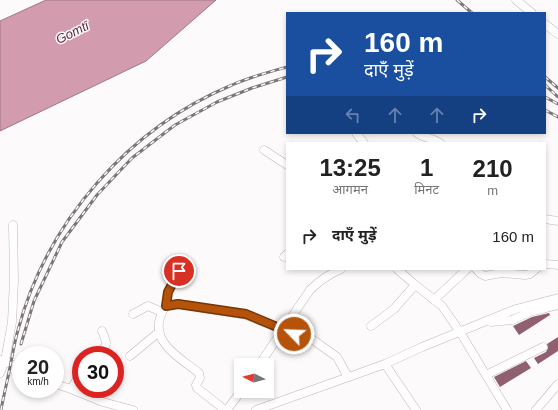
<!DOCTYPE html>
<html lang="hi">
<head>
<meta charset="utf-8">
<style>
	body { margin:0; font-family:Arial,"Noto Sans Devanagari",sans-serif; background:#f6f6f6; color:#222; height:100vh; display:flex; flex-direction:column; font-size:15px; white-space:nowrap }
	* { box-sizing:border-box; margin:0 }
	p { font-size:13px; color:#767676 }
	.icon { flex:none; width:22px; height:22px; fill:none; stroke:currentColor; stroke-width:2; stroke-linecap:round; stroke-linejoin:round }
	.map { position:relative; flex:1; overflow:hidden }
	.details { position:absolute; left:286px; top:142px; width:260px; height:128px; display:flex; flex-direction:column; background:#fff; border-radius:0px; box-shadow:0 2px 6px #0003 }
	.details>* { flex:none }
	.guide { position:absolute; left:286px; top:12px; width:260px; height:122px; border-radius:0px; box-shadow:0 2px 6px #0003; background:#1a4fa0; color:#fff; overflow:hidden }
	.needle { width:26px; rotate:276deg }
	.buttons { position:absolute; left:234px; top:358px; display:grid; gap:8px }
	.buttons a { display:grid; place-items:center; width:40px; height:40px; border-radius:0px; background:#fff; box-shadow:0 2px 6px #0003; font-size:20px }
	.speed { position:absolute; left:12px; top:346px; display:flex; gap:8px; font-size:20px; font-weight:700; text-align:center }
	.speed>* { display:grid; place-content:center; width:52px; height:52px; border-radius:50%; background:#fff; box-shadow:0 2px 6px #0003; line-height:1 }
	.speed small { font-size:10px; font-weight:400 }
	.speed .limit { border:6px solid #d22; background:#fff; color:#111 }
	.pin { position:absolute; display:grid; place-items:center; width:34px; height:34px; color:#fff; margin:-17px; border:2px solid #fff; border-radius:50%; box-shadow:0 1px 4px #0007 }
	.me { position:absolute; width:44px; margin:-22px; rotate:294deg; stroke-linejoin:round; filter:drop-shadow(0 0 3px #0008) }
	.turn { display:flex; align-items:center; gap:14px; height:84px; padding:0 12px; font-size:18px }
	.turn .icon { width:52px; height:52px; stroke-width:2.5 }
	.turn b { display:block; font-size:28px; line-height:34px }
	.lanes { display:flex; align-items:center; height:38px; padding:0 12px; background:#0003; justify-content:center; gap:20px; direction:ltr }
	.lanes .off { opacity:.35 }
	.eta { display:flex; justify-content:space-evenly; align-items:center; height:68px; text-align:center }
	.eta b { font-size:24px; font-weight:600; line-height:28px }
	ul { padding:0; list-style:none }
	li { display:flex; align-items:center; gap:12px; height:52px; padding:0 12px }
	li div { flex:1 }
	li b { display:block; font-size:15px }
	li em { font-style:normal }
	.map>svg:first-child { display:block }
	.water { fill:#d29cae; stroke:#9f7785 }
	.building { fill:#905f70 }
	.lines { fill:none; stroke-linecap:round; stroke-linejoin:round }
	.minor-casing { stroke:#c4b5ba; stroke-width:9 }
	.minor { stroke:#fff; stroke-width:8 }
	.rail-casing { stroke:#7b7678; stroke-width:3 }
	.rail { stroke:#fdfafb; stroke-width:1.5; stroke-dasharray:4.5; stroke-linecap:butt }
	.route-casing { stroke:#753606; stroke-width:10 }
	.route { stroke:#b45309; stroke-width:7 }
	.labels { text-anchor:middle; stroke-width:3; stroke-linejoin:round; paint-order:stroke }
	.water-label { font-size:13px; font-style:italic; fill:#5e1e39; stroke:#fdfafb }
</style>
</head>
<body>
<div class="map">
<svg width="558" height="410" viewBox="0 0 558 410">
	<rect width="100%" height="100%" fill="#fdfafb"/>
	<path class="water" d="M46 0H216L146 61 0 131V21Z"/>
	<g class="building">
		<path d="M549 313 550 315 519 335 513 326 532 317Z"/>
		<path d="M558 337V351L538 364 534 358 546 352 548 348 547 344Z"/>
		<path d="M526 361 531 368 500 387 494 377Z"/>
	</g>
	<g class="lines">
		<defs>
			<g id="minor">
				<path d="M516 0 532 13"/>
				<path d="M545 24 558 34"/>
				<path d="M356 133 364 143"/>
				<path d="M417 133C424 138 433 138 440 143"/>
				<path d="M264 150 287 165"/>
				<path d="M545 219 558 221"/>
				<path d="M284 257 287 254"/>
				<path d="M545 264 558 265"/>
				<path d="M397 269 413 283 442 306 460 332 507 410"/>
				<path d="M476 269 481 274 485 276 501 273 525 275 530 274 536 269"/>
				<path d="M434 300 467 269"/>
				<path d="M166 306 168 291 179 271"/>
				<path d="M133 314 148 306 162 312"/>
				<path d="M491 322 512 320 530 312 558 305"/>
				<path d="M371 326 394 309 415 285"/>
				<path d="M97 355C108 345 108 345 102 331"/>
				<path d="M130 356 159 332"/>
				<path d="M1 360 11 364 15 372 21 373"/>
				<path d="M385 364 416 410"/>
				<path d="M259 365 310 290C319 281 329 274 341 269"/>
				<path d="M0 373 5 361 12 322 14 280 13 225"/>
				<path d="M486 375 543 347"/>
				<path d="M55 384 71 389 103 402 133 410"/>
				<path d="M71 389 81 373"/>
				<path d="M225 410 197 388 196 385 200 378 199 373C182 359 152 344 160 318 162 312 163 308 168 305L179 304 246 315 294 334 309 337 337 357 348 377"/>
				<path d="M227 410 241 391"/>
				<path d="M256 410 385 364 422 347 516 309 558 298"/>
				<path d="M536 410 558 384"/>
			</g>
		</defs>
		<use href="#minor" class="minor-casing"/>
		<use href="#minor" class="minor"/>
		<defs>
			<g id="rail">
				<path d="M457 0 472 13"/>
				<path d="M545 77 558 88"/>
				<path d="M545 85 558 97"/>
				<path d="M545 97 558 104"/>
				<path d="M545 110 558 117"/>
				<path d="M21 344 34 301 62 242 97 195 132 158 175 125 217 102 252 88 287 77"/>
				<path d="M1 410C4 394 8 378 11 362 13 352 15 340 18 330 47 221 129 128 232 85 250 77 269 72 287 67"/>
			</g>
		</defs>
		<use href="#rail" class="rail-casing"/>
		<use href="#rail" class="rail"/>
	</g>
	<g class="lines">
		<defs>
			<path id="route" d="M179 271 168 292 166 306 178 304 246 314 294 334"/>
		</defs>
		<use href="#route" class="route-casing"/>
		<use href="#route" class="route"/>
	</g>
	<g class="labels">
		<g class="water-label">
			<text transform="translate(72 32) rotate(-27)" y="5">Gomtī</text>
		</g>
	</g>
</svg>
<div class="buttons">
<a><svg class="needle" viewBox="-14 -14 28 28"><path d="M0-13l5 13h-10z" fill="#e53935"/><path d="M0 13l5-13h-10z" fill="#767676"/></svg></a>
</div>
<div class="speed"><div>20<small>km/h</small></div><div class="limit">30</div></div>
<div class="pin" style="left:179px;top:271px;background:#d93025"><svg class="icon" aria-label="arrive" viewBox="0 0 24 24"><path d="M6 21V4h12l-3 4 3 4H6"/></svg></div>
<svg class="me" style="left:294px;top:334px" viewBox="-20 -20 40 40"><circle r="17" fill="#b45309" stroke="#fff" stroke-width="3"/><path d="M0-11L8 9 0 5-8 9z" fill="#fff"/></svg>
<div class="guide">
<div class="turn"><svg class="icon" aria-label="right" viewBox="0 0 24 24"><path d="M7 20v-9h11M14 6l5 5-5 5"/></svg><div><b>160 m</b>दाएँ मुड़ें</div></div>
<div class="lanes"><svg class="icon off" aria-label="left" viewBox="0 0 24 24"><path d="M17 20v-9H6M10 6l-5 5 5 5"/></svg><svg class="icon off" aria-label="ahead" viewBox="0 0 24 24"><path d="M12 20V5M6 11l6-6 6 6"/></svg><svg class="icon off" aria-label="ahead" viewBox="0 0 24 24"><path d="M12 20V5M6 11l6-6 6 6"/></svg><svg class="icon" aria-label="right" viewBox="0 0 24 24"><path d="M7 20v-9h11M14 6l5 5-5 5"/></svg></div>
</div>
<section class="details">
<div class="eta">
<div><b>13:25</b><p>आगमन</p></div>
<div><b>1</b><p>मिनट</p></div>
<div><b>210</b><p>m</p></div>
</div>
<ul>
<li><svg class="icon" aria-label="right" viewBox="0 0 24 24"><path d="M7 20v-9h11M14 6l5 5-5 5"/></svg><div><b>दाएँ मुड़ें</b></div><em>160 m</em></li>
</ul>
</section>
</div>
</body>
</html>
